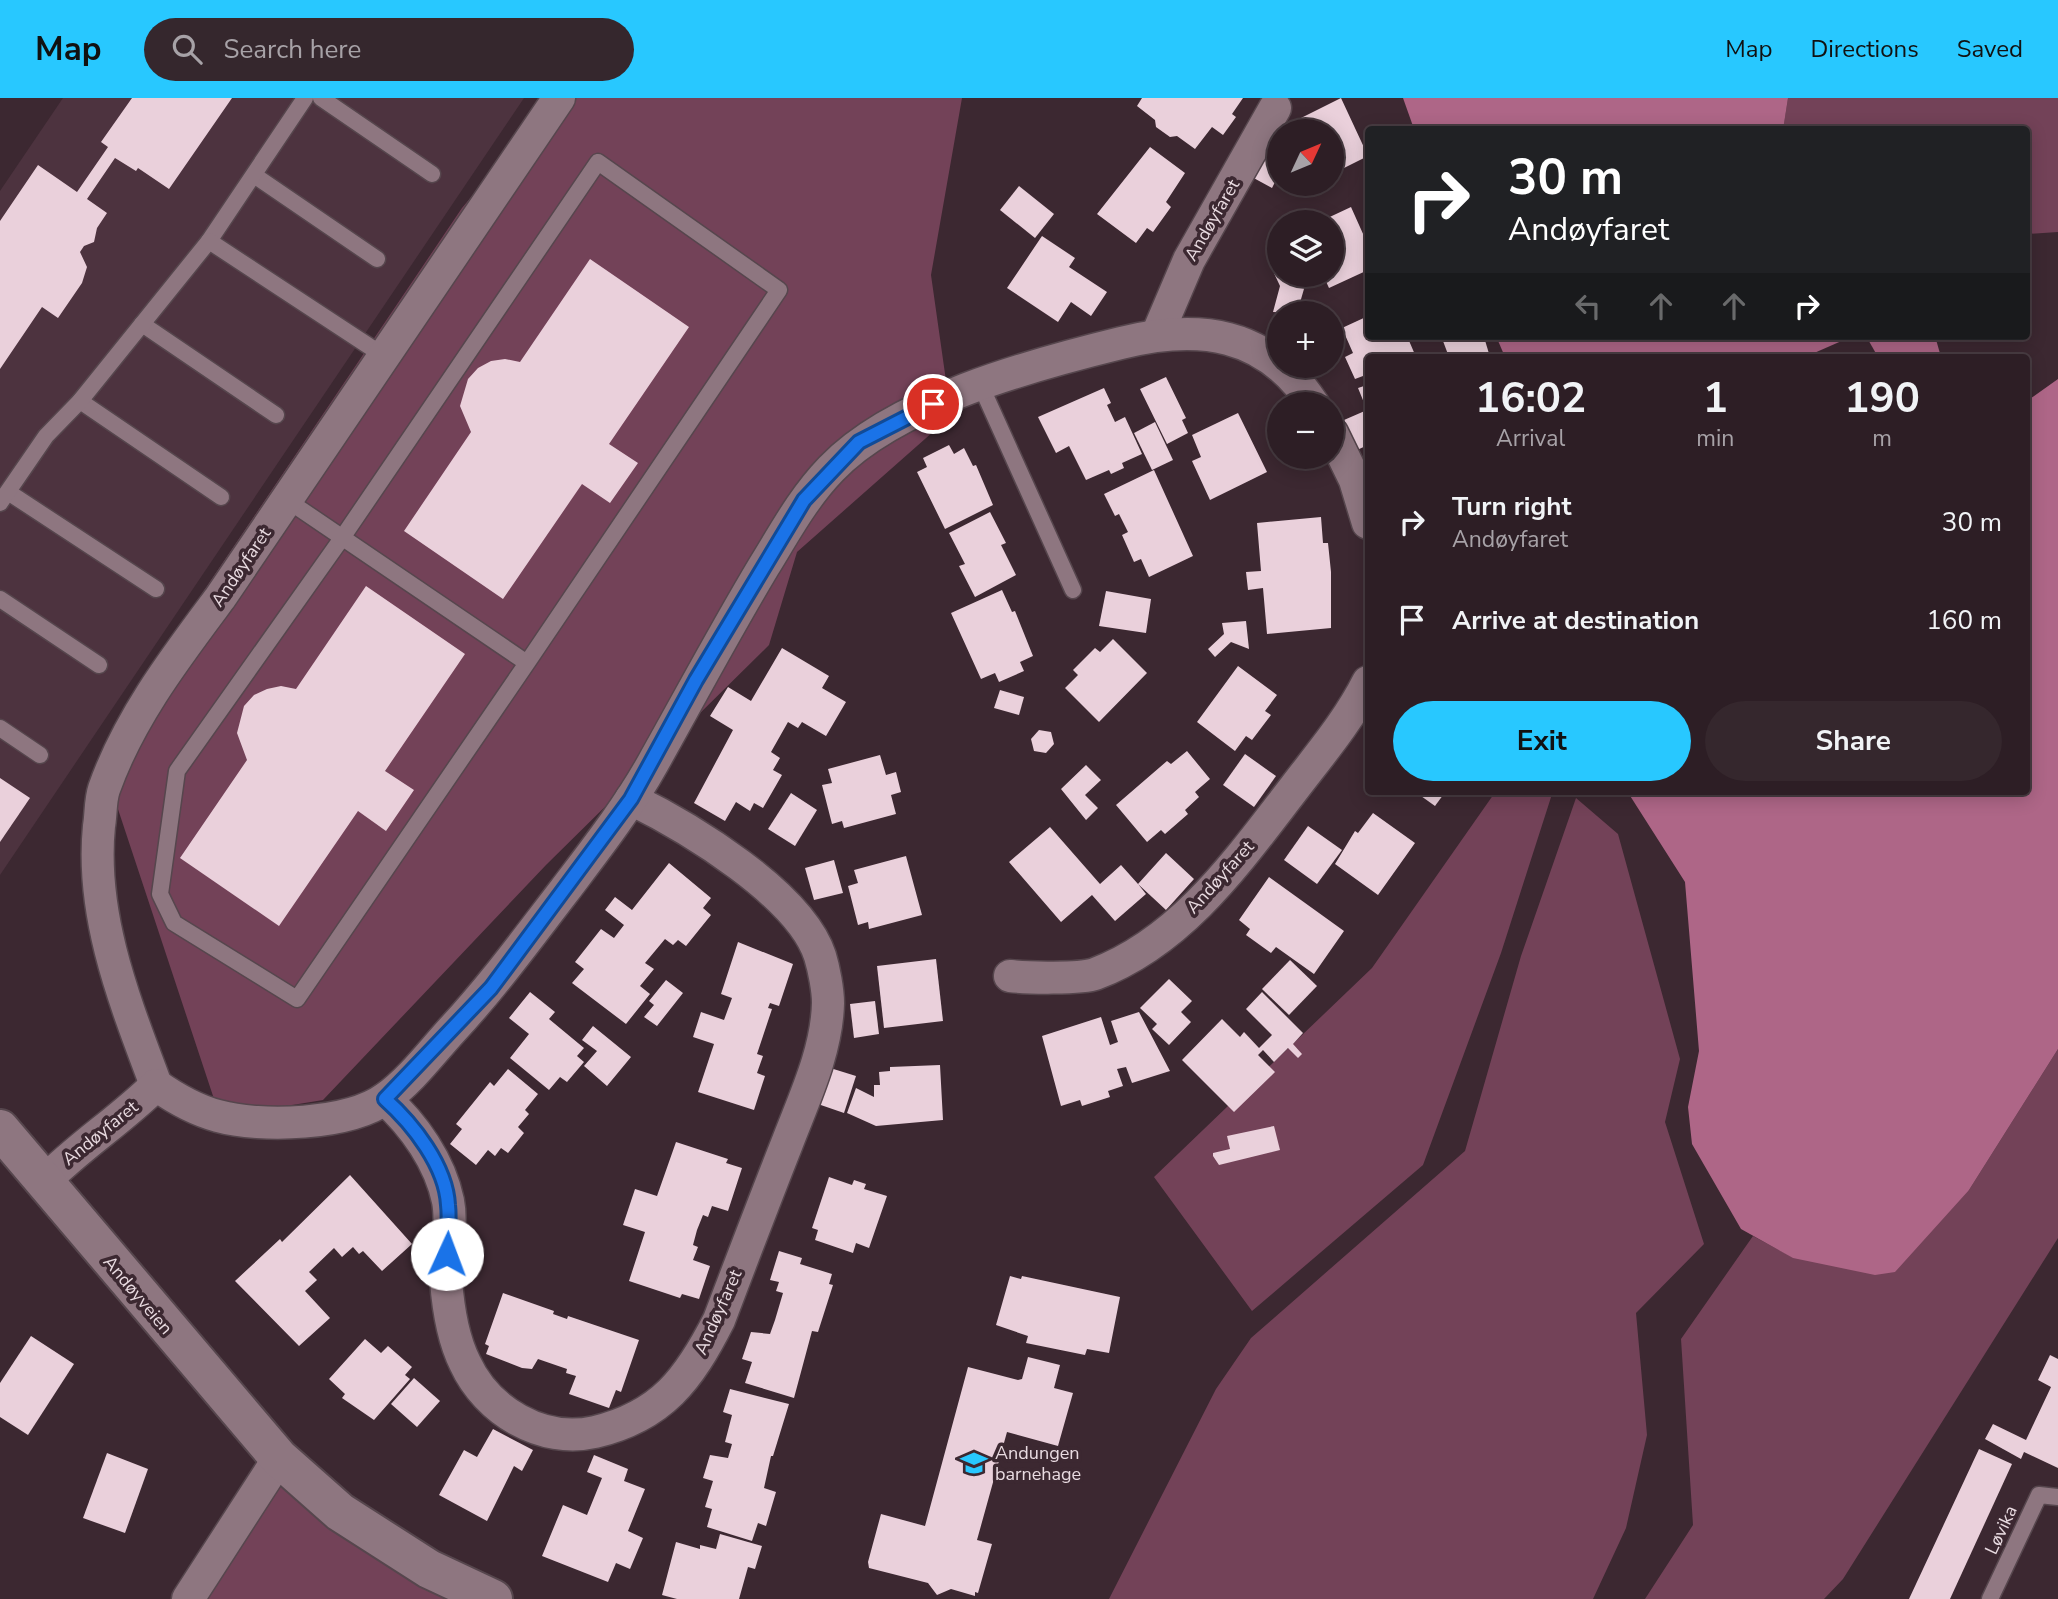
<!DOCTYPE html>
<html lang="en">
<head>
<meta charset="utf-8">
<style>
	body { margin:0; font-family:"Nunito Sans",sans-serif; background:#35272d; color:#f1f3f6; height:100vh; display:flex; flex-direction:column; font-size:26px; white-space:nowrap }
	* { box-sizing:border-box; margin:0 }
	p { font-size:23px; color:#a7a2a7 }
	.icon { flex:none; width:38px; height:38px; fill:none; stroke:currentColor; stroke-width:2; stroke-linecap:round; stroke-linejoin:round }
	.map { position:relative; flex:1; overflow:hidden }
	.details { position:absolute; left:1365px; top:256px; width:665px; height:441px; display:flex; flex-direction:column; background:#2d1e25; border-radius:7px; box-shadow:0 4px 18px #0003,0 0 0 2px #483c42 }
	.details>* { flex:none }
	.top-card { position:absolute; left:1365px; top:28px; width:665px; height:214px; border-radius:7px; box-shadow:0 4px 18px #0003,0 0 0 2px #483c42; background:#202124; color:#fff; overflow:hidden }
	.needle { width:46px; rotate:46deg }
	.fabs { position:absolute; left:1267px; top:21px; display:grid; gap:14px }
	.fabs a { display:grid; place-items:center; width:77px; height:77px; border-radius:50%; background:#2d1e25; box-shadow:0 4px 18px #0003,0 0 0 2px #483c42; font-size:35px }
	.pin { position:absolute; display:grid; place-items:center; width:60px; height:60px; color:#fff; margin:-30px; border:4px solid #fff; border-radius:50%; box-shadow:0 2px 7px #0007 }
	.me { position:absolute; width:77px; margin:-38px; rotate:2deg; stroke-linejoin:round; filter:drop-shadow(0 0 5px #0008) }
	.turn { display:flex; align-items:center; gap:24px; height:147px; padding:0 28px; font-size:32px }
	.turn .icon { width:91px; height:91px; stroke-width:2.5 }
	.turn b { display:block; font-size:49px; line-height:60px }
	.lanes { display:flex; align-items:center; height:66px; padding:0 28px; background:#0003; justify-content:center; gap:35px; direction:ltr }
	.lanes .off { opacity:.35 }
	.eta { display:flex; justify-content:space-evenly; align-items:center; height:119px; text-align:center }
	.eta b { font-size:42px; font-weight:700; line-height:49px }
	.button { display:flex; gap:14px; margin-top:auto; padding:14px 28px }
	.button a { flex:1; height:80px; border-radius:42px; background:#28c8ff; color:#111; font-size:28px; font-weight:700; line-height:80px; text-align:center }
	.button a+a { background:#35272d; color:#f1f3f6 }
	ul { padding:0; list-style:none }
	li { display:flex; align-items:center; gap:21px; height:98px; padding:0 28px }
	li div { flex:1 }
	li b { display:block; font-size:26px }
	li em { font-style:normal }
	header { display:flex; align-items:center; gap:42px; box-sizing:border-box; height:98px; padding:0 35px; background:#28c8ff; color:#111 }
	header strong { font-size:33px }
	nav { display:flex; gap:38px; margin-inline-start:auto; font-size:24px }
	.search { width:490px; height:63px; background:#35272d; display:flex; align-items:center; gap:18px; box-sizing:border-box; padding:0 24px; border-radius:38px; color:#a7a2a7; font-size:26px }
	.map>svg:first-child { display:block }
	.built { fill:#4d333f }
	.green { fill:#734258 }
	.water { fill:#ae6687 }
	.building { fill:#ead0db }
	.lines { fill:none; stroke-linecap:round; stroke-linejoin:round }
	.service-casing { stroke:#56464d; stroke-width:19 }
	.minor-casing { stroke:#56464d; stroke-width:35 }
	.tertiary-casing { stroke:#56464d; stroke-width:42 }
	.service { stroke:#8e7680; stroke-width:16 }
	.minor { stroke:#8e7680; stroke-width:32 }
	.tertiary { stroke:#8e7680; stroke-width:38 }
	.route-casing { stroke:#114b97; stroke-width:18 }
	.route { stroke:#1a73e8; stroke-width:12 }
	.labels { text-anchor:middle; stroke-width:7; stroke-linejoin:round; paint-order:stroke }
	.street-label { font-size:18px; fill:#e9dbe1; stroke:#3c2831 }
	.poi-label { font-size:18px; fill:#e9dbe1; stroke:#3c2831; text-anchor:start }
</style>
</head>
<body>
<header>
<strong>Map</strong>
<div class="search"><svg class="icon" aria-label="search" viewBox="0 0 24 24"><circle cx="10" cy="10" r="6"/><path d="M15 15l6 6"/></svg>Search here</div>
<nav><a>Map</a><a>Directions</a><a>Saved</a></nav>
</header>
<div class="map">
<svg width="2058" height="1501" viewBox="0 0 2058 1501">
	<rect width="100%" height="100%" fill="#3c2831"/>
	<path class="built" d="M63 0H524L0 777V93Z"/>
	<g class="green">
		<path d="M554 0H962L931 177 951 318 797 454 769 547 546 767 323 1002 243 1015 216 1007 110 687 143 583 462 110Z"/>
		<path d="M1788 0H2058V134L2027 136 2026 32H1783Z"/>
		<path d="M1496 693H1553L1501 855 1423 1067 1252 1213 1154 1079 1372 870Z"/>
		<path d="M1576 700 1618 736 1680 961 1665 1024 1704 1146 1636 1215 1647 1337 1626 1430 1593 1501H1109L1216 1291 1251 1240 1465 1053 1521 858Z"/>
		<path d="M2058 951V1140L1843 1481 1824 1501H1645L1693 1427 1681 1241 1753 1138 1794 1160 1969 1092Z"/>
		<path d="M276 1359 363 1433 513 1501H199Z"/>
	</g>
	<g class="water">
		<path d="M1403 0H1788L1783 32 1414 31Z"/>
		<path d="M1496 238H1853L1805 259H1505Z"/>
		<path d="M1866 238H1935L1941 259H1878Z"/>
		<path d="M2058 281V951L1969 1092 1895 1174 1875 1177 1793 1160 1741 1131 1692 1046 1688 1009 1699 953 1685 784 1627 693H2026L2027 303Z"/>
	</g>
	<g class="building">
		<path d="M132 0H232L169 91 138 70 136 73 115 60 87 101 107 115 97 130 94 144 84 148 80 154 87 169 82 185 58 220 42 209 0 271V123L38 67 77 94 108 49 101 44Z"/>
		<path d="M1142 0H1243L1232 16 1236 19 1223 37 1212 29 1195 51 1177 38 1170 39 1156 29 1155 22 1137 8Z"/>
		<path d="M1341 0 1368 58 1332 76V33H1298L1293 24Z"/>
		<path d="M1279 27 1290 33H1279V76L1272 90 1250 78Z"/>
		<path d="M1150 49 1185 75 1166 104 1171 109 1153 134 1147 130 1136 145 1097 116Z"/>
		<path d="M1019 88 1054 116 1035 140 1000 112Z"/>
		<path d="M1351 109 1368 147V172L1329 190 1323 177H1332V124H1319Z"/>
		<path d="M1042 138 1075 160 1069 169 1107 194 1091 218 1071 204 1058 224 1007 190Z"/>
		<path d="M590 161 689 229 609 346 638 365 610 405 582 386 503 501 404 433 471 334 460 308 468 281 478 270 491 263 505 261 520 264Z"/>
		<path d="M1279 168V177H1301L1306 184 1297 215 1273 214 1280 188 1272 171Z"/>
		<path d="M1368 218V238H1407L1416 259H1368V347L1357 352 1344 322 1367 312 1358 290 1367 287 1363 278 1355 281 1345 259 1353 255 1342 230Z"/>
		<path d="M1458 238 1484 239 1490 259H1449L1443 243Z"/>
		<path d="M1166 279 1186 320 1182 322 1188 335 1167 346 1140 291Z"/>
		<path d="M1104 290 1111 305 1107 307 1115 324 1125 319 1142 356 1122 365 1124 370 1111 376 1109 372 1086 382 1069 348 1056 355 1038 319Z"/>
		<path d="M1238 315 1267 374 1210 402 1192 363 1201 359 1192 337Z"/>
		<path d="M1155 324 1173 362 1152 372 1134 335Z"/>
		<path d="M949 347 954 356 964 350 973 368 976 367 993 407 945 431 917 374 927 369 923 360Z"/>
		<path d="M1154 372 1193 458 1149 479 1141 461 1134 464 1122 437 1128 434 1119 416 1115 418 1104 396Z"/>
		<path d="M990 414 1006 445 1001 447 1016 477 975 499 959 468 965 466 949 435Z"/>
		<path d="M1321 419 1323 445H1328L1331 474V530L1267 536 1263 490 1248 492 1246 474 1261 473 1257 425Z"/>
		<path d="M366 488 465 556 385 673 414 692 386 733 358 713 279 828 180 760 247 662 237 635 244 608 254 597 267 591 281 588 296 591Z"/>
		<path d="M1002 492 1012 514 1015 513 1033 558 1020 564 1024 573 999 584 995 575 981 581 951 515Z"/>
		<path d="M1106 493 1151 501 1146 535 1099 528Z"/>
		<path d="M1246 523 1249 551 1231 544 1215 559 1208 551 1224 536 1222 525Z"/>
		<path d="M1113 541 1147 575 1099 624 1065 590 1078 577 1073 572 1095 550 1100 554Z"/>
		<path d="M782 550 829 578 822 590 846 604 826 638 802 624 798 630 788 624 771 654 780 660 773 672 782 677 763 710 754 705 750 713 736 704 725 723 694 705 733 632 710 618 728 589 751 603Z"/>
		<path d="M1238 568 1277 597 1265 613 1271 617 1252 642 1246 638 1235 653 1197 624Z"/>
		<path d="M1000 592 1024 599 1019 617 994 610Z"/>
		<path d="M1039 632 1051 634 1054 646 1046 655 1034 653 1031 641Z"/>
		<path d="M1187 653 1210 681 1195 694 1199 699 1185 712 1188 716 1165 736 1161 732 1147 744 1116 707 1167 663 1171 666Z"/>
		<path d="M1245 656 1276 678 1254 709 1223 687Z"/>
		<path d="M880 657 886 677 896 674 901 694 891 697 896 716 844 730 842 723 832 726 822 687 832 685 828 671Z"/>
		<path d="M1086 667 1101 682 1085 697 1098 710 1086 722 1061 691Z"/>
		<path d="M0 680 30 700 0 744Z"/>
		<path d="M1414 693H1446L1435 708Z"/>
		<path d="M791 695 817 712 795 748 768 731Z"/>
		<path d="M1373 715 1415 745 1378 797 1335 766 1355 733 1358 735Z"/>
		<path d="M1308 728 1342 752 1317 786 1284 762Z"/>
		<path d="M1050 729 1100 786 1121 767 1138 786 1166 755 1194 781 1166 812 1138 786 1146 796 1115 823 1092 797 1061 824 1009 764Z"/>
		<path d="M906 758 922 817 869 831 868 824 858 827 848 788 858 785 854 772Z"/>
		<path d="M834 762 843 795 814 802 805 770Z"/>
		<path d="M669 765 711 800 703 810 711 817 686 848 678 842 673 847 665 841 645 865 654 871 640 888 650 896 626 926 572 885 584 871 575 864 601 831 614 840 624 827 605 812 615 799 632 812Z"/>
		<path d="M1269 779 1344 833 1314 876 1276 849 1271 855 1246 837 1250 831 1239 822Z"/>
		<path d="M738 844 793 866 779 908 770 905 768 910 772 911 757 956 763 958 757 975 765 978 754 1012 698 994 714 946 693 939 701 914 724 922 732 900 721 896Z"/>
		<path d="M936 861 943 923 884 930 877 868Z"/>
		<path d="M1290 862 1317 888 1289 917 1262 891Z"/>
		<path d="M1169 881 1192 903 1181 914 1191 924 1169 947 1152 931 1157 926 1140 910Z"/>
		<path d="M666 882 683 895 657 928 644 919 654 907 649 903Z"/>
		<path d="M530 894 555 914 549 921 584 950 577 958 584 964 567 984 560 979 549 992 510 960 529 936 509 920Z"/>
		<path d="M1262 894 1303 935 1293 946 1302 956 1298 960 1288 950 1274 964 1263 952 1258 957 1275 974 1234 1014 1182 962 1222 921 1240 939 1244 934 1259 950 1272 937 1246 911Z"/>
		<path d="M875 903 879 936 854 940 850 906Z"/>
		<path d="M1139 914 1170 973 1132 985 1126 969 1117 971 1123 988 1108 993 1110 999 1082 1008 1080 1002 1061 1008 1042 938 1101 919 1110 947 1118 944 1111 923Z"/>
		<path d="M593 928 631 959 607 988 584 968 597 953 582 942Z"/>
		<path d="M940 967 943 1022 876 1028 847 1015 856 990 874 999V987H880L879 974 890 973V969Z"/>
		<path d="M827 969 856 978 844 1015 815 1005Z"/>
		<path d="M508 971 538 996 525 1012 529 1016 518 1029 524 1035 508 1055 501 1050 495 1058 488 1052 476 1067 450 1046 462 1031 456 1026 490 984 494 988Z"/>
		<path d="M1274 1028 1280 1052 1219 1067 1213 1058V1055L1230 1051 1227 1038Z"/>
		<path d="M676 1044 728 1061 726 1065 742 1070 728 1113 712 1108 708 1119 703 1117 697 1132 693 1147 698 1149 693 1162 710 1168 699 1201 682 1196 680 1200 629 1183 645 1134 623 1127 635 1091 657 1098Z"/>
		<path d="M350 1077 412 1146 382 1173 363 1153 359 1156 353 1149 342 1159 334 1150 309 1174 317 1182 305 1193 330 1220 299 1248 235 1183 280 1141 282 1144Z"/>
		<path d="M829 1079 852 1087 854 1082 866 1086 864 1091 887 1098 869 1150 856 1145 853 1155 815 1142 818 1132 812 1130Z"/>
		<path d="M779 1153 802 1160 800 1166 832 1176 829 1186 833 1187 818 1234 812 1233 794 1300 745 1285 752 1264 742 1261 751 1234 770 1236 775 1222 783 1195 776 1193 779 1184 770 1182Z"/>
		<path d="M1010 1178 1021 1181 1022 1178 1120 1199 1109 1255 1087 1251 1085 1257 1026 1245 1028 1238 996 1227Z"/>
		<path d="M503 1195 554 1213 553 1216 567 1221 568 1218 639 1242 621 1294 616 1292 609 1310 569 1296 576 1278 566 1275 567 1271 538 1261 532 1271 522 1270 486 1256 489 1248 485 1246Z"/>
		<path d="M31 1238 74 1266 28 1337 0 1319V1285Z"/>
		<path d="M365 1241 381 1255 388 1248 412 1269 405 1277 410 1281 374 1322 342 1300 345 1296 329 1281Z"/>
		<path d="M2050 1257 2058 1261V1370L2024 1354 2021 1361 1985 1341 1993 1326 2026 1342 2051 1289 2038 1282Z"/>
		<path d="M1028 1259 1060 1267 1054 1290 1073 1295 1058 1348 1007 1334 977 1442 992 1446 978 1495 975 1494V1498L951 1491 937 1497 928 1485 869 1470 868 1464 881 1416 925 1428 968 1269 1018 1282 1022 1281Z"/>
		<path d="M414 1280 440 1303 417 1329 391 1306Z"/>
		<path d="M730 1291 789 1306 773 1358H771L764 1390 776 1394 766 1428 758 1425 752 1443 707 1429 712 1411 705 1409 713 1383 703 1380 710 1357 728 1360 732 1346 725 1344 732 1317 723 1314Z"/>
		<path d="M493 1331 533 1352 522 1373 514 1368 487 1423 439 1397 464 1352 477 1359Z"/>
		<path d="M1979 1351 2012 1366 1950 1501H1909Z"/>
		<path d="M107 1355 148 1371 125 1435 83 1420Z"/>
		<path d="M594 1357 628 1371 624 1383 645 1391 628 1433 643 1440 630 1471 616 1465 608 1484 542 1458 563 1407 587 1417 602 1380 587 1374Z"/>
		<path d="M720 1436 762 1448 755 1471 748 1469 739 1501H677L662 1497 676 1444 700 1451V1447L716 1451Z"/>
	</g>
	<g class="lines">
		<defs>
			<g id="service">
				<path d="M321 0 432 76"/>
				<path d="M254 77 377 161"/>
				<path d="M209 143 305 0"/>
				<path d="M142 226 276 317"/>
				<path d="M981 288 1073 492"/>
				<path d="M80 303 221 399"/>
				<path d="M8 394 156 491"/>
				<path d="M287 402 527 565 779 192 598 64 342 440 177 673 160 796 174 825 297 901 527 565"/>
				<path d="M0 405 46 338 80 303 209 143 384 258"/>
				<path d="M0 501 99 567"/>
				<path d="M0 630 40 657"/>
				<path d="M1990 1501 2039 1397 2058 1399"/>
			</g>
			<g id="minor">
				<path d="M1157 237 1189 162 1275 10"/>
				<path d="M1332 335 1355 382 1368 425"/>
				<path d="M1010 878C1026 880 1081 881 1095 876 1183 843 1240 760 1295 689 1321 655 1349 622 1368 584"/>
				<path d="M156 987C125 904 90 818 99 728 101 717 100 703 104 691 129 620 176 559 220 500L559 0"/>
				<path d="M385 1001C414 1027 440 1064 448 1103 453 1128 445 1157 446 1182 448 1209 453 1241 465 1265 487 1313 542 1346 595 1334 662 1318 689 1281 719 1222 741 1164 763 1106 786 1048 803 1003 827 954 828 905 828 892 824 871 820 858 800 796 688 729 631 701"/>
				<path d="M44 1084C79 1048 121 1022 156 987 176 1001 195 1012 218 1018 261 1030 349 1027 386 1000 410 983 431 955 451 933 492 889 527 841 564 793 595 752 628 710 653 665 690 599 725 533 764 468 785 434 803 400 831 371 895 304 1031 267 1121 245 1198 226 1266 233 1313 306"/>
				<path d="M188 1501 279 1360"/>
			</g>
			<path id="tertiary" d="M0 1031 279 1360 340 1414 429 1471 493 1501"/>
		</defs>
		<use href="#service" class="service-casing"/>
		<use href="#minor" class="minor-casing"/>
		<use href="#tertiary" class="tertiary-casing"/>
		<use href="#service" class="service"/>
		<use href="#minor" class="minor"/>
		<use href="#tertiary" class="tertiary"/>
	</g>
	<g class="lines">
		<defs>
			<path id="route" d="M447 1156C447 1140 450 1123 448 1107 446 1068 413 1026 385 1001L491 890 631 701 696 582 804 402 859 344 933 306"/>
		</defs>
		<use href="#route" class="route-casing"/>
		<use href="#route" class="route"/>
	</g>
	<defs>
		<symbol id="school-bare" viewBox="-9 -9 18 18"><path d="M0-5L7-2L0 1L-7-2ZM-4 1L0 2.5L4 1V4Q0 6-4 4Z" fill="#28c8ff" stroke="#3c2831" stroke-width="2.5" paint-order="stroke"/></symbol>
	</defs>
	<g fill-rule="evenodd">
		<use href="#school-bare" x="955" y="1346" width="38" height="38"/>
	</g>
	<g class="labels">
		<g class="street-label">
			<text transform="translate(1212 122) rotate(-60)" y="6">Andøyfaret</text>
			<text transform="translate(241 469) rotate(-56)" y="6">Andøyfaret</text>
			<text transform="translate(1220 779) rotate(-48)" y="6">Andøyfaret</text>
			<text transform="translate(100 1035) rotate(-39)" y="6">Andøyfaret</text>
			<text transform="translate(138 1197) rotate(50)" y="6">Andøyveien</text>
			<text transform="translate(718 1214) rotate(-66)" y="6">Andøyfaret</text>
			<text transform="translate(2001 1432) rotate(-65)" y="6">Løvika</text>
		</g>
		<g class="poi-label">
			<text x="995" y="1361">Andungen<tspan x="995" dy="21">barnehage</tspan></text>
		</g>
	</g>
</svg>
<div class="fabs">
<a><svg class="needle" viewBox="-14 -14 28 28"><path d="M0-13l5 13h-10z" fill="#e53935"/><path d="M0 13l5-13h-10z" fill="#a7a2a7"/></svg></a>
<a><svg class="icon" aria-label="layers" viewBox="0 0 24 24"><path d="M12 4l9 5-9 5-9-5zM3 14l9 5 9-5"/></svg></a>
<a>+</a>
<a>−</a>
</div>
<div class="pin" style="left:933px;top:306px;background:#d93025"><svg class="icon" aria-label="arrive" viewBox="0 0 24 24"><path d="M6 21V4h12l-3 4 3 4H6"/></svg></div>
<svg class="me" style="left:447px;top:1156px" viewBox="-20 -20 40 40"><circle r="19" fill="#fff"/><path d="M0-13L10 11 0 6-10 11z" fill="#1a73e8"/></svg>
<div class="top-card">
<div class="turn"><svg class="icon" aria-label="right" viewBox="0 0 24 24"><path d="M7 20v-9h11M14 6l5 5-5 5"/></svg><div><b>30 m</b>Andøyfaret</div></div>
<div class="lanes"><svg class="icon off" aria-label="left" viewBox="0 0 24 24"><path d="M17 20v-9H6M10 6l-5 5 5 5"/></svg><svg class="icon off" aria-label="ahead" viewBox="0 0 24 24"><path d="M12 20V5M6 11l6-6 6 6"/></svg><svg class="icon off" aria-label="ahead" viewBox="0 0 24 24"><path d="M12 20V5M6 11l6-6 6 6"/></svg><svg class="icon" aria-label="right" viewBox="0 0 24 24"><path d="M7 20v-9h11M14 6l5 5-5 5"/></svg></div>
</div>
<section class="details">
<div class="eta">
<div><b>16:02</b><p>Arrival</p></div>
<div><b>1</b><p>min</p></div>
<div><b>190</b><p>m</p></div>
</div>
<ul>
<li><svg class="icon" aria-label="right" viewBox="0 0 24 24"><path d="M7 20v-9h11M14 6l5 5-5 5"/></svg><div><b>Turn right</b><p>Andøyfaret</p></div><em>30 m</em></li>
<li><svg class="icon" aria-label="arrive" viewBox="0 0 24 24"><path d="M6 21V4h12l-3 4 3 4H6"/></svg><div><b>Arrive at destination</b></div><em>160 m</em></li>
</ul>
<div class="button"><a>Exit</a><a>Share</a></div>
</section>
</div>
</body>
</html>
